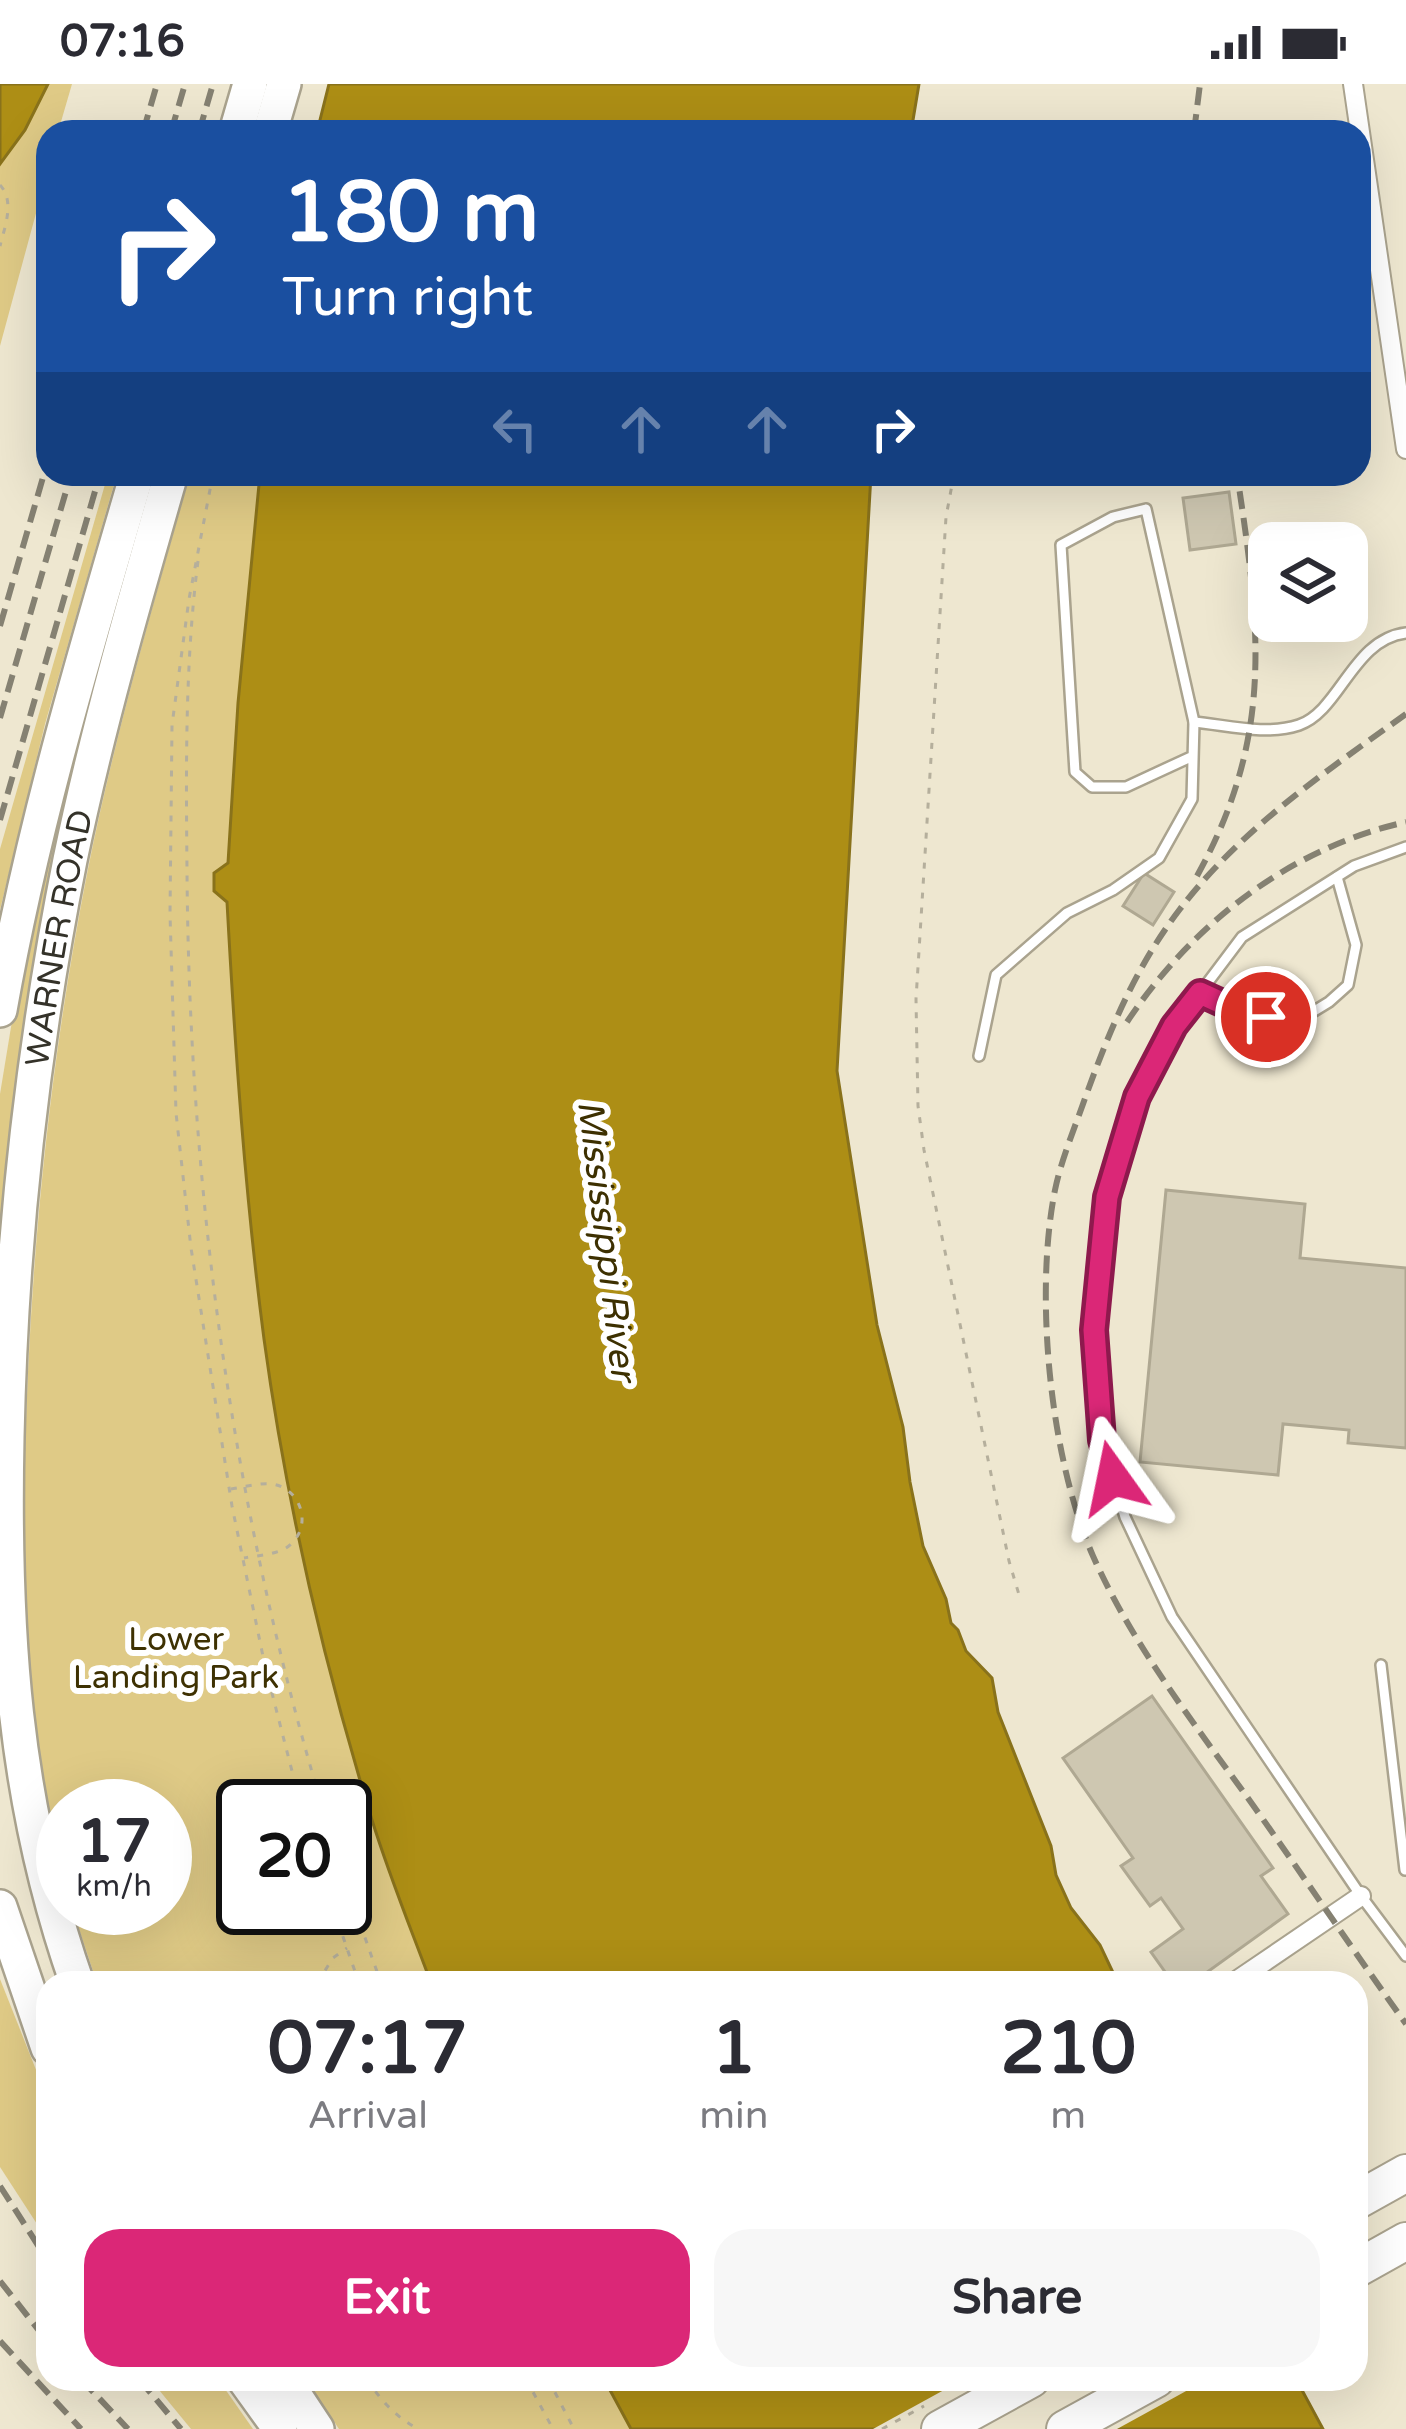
<!DOCTYPE html>
<html lang="en">
<head>
<meta charset="utf-8">
<style>
	body { margin:0; font-family:"Varela Round",sans-serif; background:#f7f7f7; color:#2b2b33; height:100vh; display:flex; flex-direction:column; font-size:45px; white-space:nowrap }
	* { box-sizing:border-box; margin:0 }
	p { font-size:39px; color:#7c7c81 }
	.icon { flex:none; width:66px; height:66px; fill:none; stroke:currentColor; stroke-width:2; stroke-linecap:round; stroke-linejoin:round }
	.map { position:relative; flex:1; overflow:hidden }
	.drawer { position:absolute; left:36px; top:1887px; width:1332px; height:420px; display:flex; flex-direction:column; background:#fff; border-radius:36px; box-shadow:0 12px 48px #0002 }
	.drawer>* { flex:none }
	.top-card { position:absolute; left:36px; top:36px; width:1335px; height:366px; border-radius:36px; box-shadow:0 12px 48px #0002; background:#1a4fa0; color:#fff; overflow:hidden }
	.controls { position:absolute; left:1248px; top:438px; display:grid; gap:24px }
	.controls a { display:grid; place-items:center; width:120px; height:120px; border-radius:24px; background:#fff; box-shadow:0 12px 48px #0002; font-size:60px }
	.speed { position:absolute; left:36px; top:1695px; display:flex; gap:24px; font-size:60px; font-weight:700; text-align:center }
	.speed>* { display:grid; place-content:center; width:156px; height:156px; border-radius:50%; background:#fff; box-shadow:0 12px 48px #0002; line-height:1 }
	.speed small { font-size:30px; font-weight:400 }
	.speed .limit { border:6px solid #111; border-radius:18px; background:#fff; color:#111 }
	.pin { position:absolute; display:grid; place-items:center; width:102px; height:102px; color:#fff; margin:-51px; border:6px solid #fff; border-radius:50%; box-shadow:0 3px 12px #0007 }
	.me { position:absolute; width:132px; margin:-66px; rotate:348deg; stroke-linejoin:round; filter:drop-shadow(0 0 9px #0008) }
	.turn { display:flex; align-items:center; gap:42px; height:252px; padding:0 48px; font-size:54px }
	.turn .icon { width:156px; height:156px; stroke-width:2.5 }
	.turn b { display:block; font-size:84px; line-height:102px }
	.lanes { display:flex; align-items:center; height:114px; padding:0 48px; background:#0003; justify-content:center; gap:60px; direction:ltr }
	.lanes .off { opacity:.35 }
	.eta { display:flex; justify-content:space-evenly; align-items:center; height:204px; text-align:center }
	.eta b { font-size:72px; font-weight:700; line-height:84px }
	.primary-button { display:flex; gap:24px; margin-top:auto; padding:24px 48px }
	.primary-button a { flex:1; height:138px; border-radius:36px; background:#db2777; color:#fff; font-size:48px; font-weight:700; line-height:138px; text-align:center }
	.primary-button a+a { background:#f7f7f7; color:#2b2b33 }
	.status { display:flex; justify-content:space-between; align-items:center; height:84px; padding:0 60px; background:#fff; direction:ltr }
	.status svg { height:33px; fill:currentColor }
	.map>svg:first-child { display:block }
	.green { fill:#dfca86; fill-rule:evenodd }
	.water { fill:#ad8e15; stroke:#89721b; stroke-width:3 }
	.pier { fill:#eee7d0 }
	.building { fill:#cec7b1; stroke:#afa892; stroke-width:3 }
	.lines { fill:none; stroke-linecap:round; stroke-linejoin:round }
	.service-casing { stroke:#aaa38e; stroke-width:14 }
	.minor-casing { stroke:#aaa38e; stroke-width:22 }
	.trunk-casing { stroke:#aaa38e; stroke-width:38 }
	.motorway-casing { stroke:#aaa38e; stroke-width:40 }
	.path { stroke:#b5af9c; stroke-width:3; stroke-dasharray:6 9; stroke-linecap:butt }
	.service { stroke:#fff; stroke-width:9 }
	.minor { stroke:#fff; stroke-width:18 }
	.trunk { stroke:#fff; stroke-width:33 }
	.motorway { stroke:#fff; stroke-width:36 }
	.rail { stroke:#858172; stroke-width:6; stroke-dasharray:18 9; stroke-linecap:butt }
	.route-casing { stroke:#8e194d; stroke-width:30 }
	.route { stroke:#db2777; stroke-width:21 }
	.labels { text-anchor:middle; stroke-width:12; stroke-linejoin:round; paint-order:stroke }
	.street-label { font-size:33px; fill:#343229; stroke:#fff }
	.park-label { font-size:33px; fill:#3e3102; stroke:#fff }
	.water-label { font-size:36px; font-style:italic; fill:#3d3001; stroke:#fff }
</style>
</head>
<body>
<div class="status"><b>07:16</b><svg viewBox="0 0 49 12"><path d="M0 12V9h3v3zM5 12V6h3v6zM10 12V3h3v9zM15 12V0h3v12zM26 1h20v11H26zM47 4h2v5h-2z"/></svg></div>
<div class="map">
<svg width="1406" height="2345" viewBox="0 0 1406 2345">
	<rect width="100%" height="100%" fill="#eee7d0"/>
	<g class="green">
		<path d="M0 0H72L58 48H48V85L0 262Z"/>
		<path d="M108 390H117L45 640 0 826V765Z"/>
		<path d="M150 390H157L0 1210V1010L14 925 45 768Z"/>
		<path d="M190 390H260L232 697 227 818 238 999 258 1200 279 1349 387 1783 431 1899H97L72 1824H165V1722H63V1792C50 1736 39 1680 32 1623 20 1513 23 1399 28 1288 36 1119 55 951 88 785 115 651 153 521 190 390ZM243 1722H345V1824H243Z"/>
		<path d="M0 1895 48 2016V2157L0 2083Z"/>
		<path d="M150 2295H218L253 2345H191Z"/>
		<path d="M306 2295H604L631 2345H339Z"/>
	</g>
	<g class="water">
		<path d="M0 0H48L25 46 0 80Z"/>
		<path d="M329 0H919L911 48H317Z"/>
		<path d="M260 390H871L837 987 877 1241 903 1343 910 1398 923 1462 946 1515 951 1539 958 1546 966 1567 992 1594 998 1628 1051 1762 1056 1791 1071 1824 1100 1861 1118 1899H431C411 1845 389 1791 372 1736 324 1580 286 1417 264 1255 245 1110 235 964 227 818L214 807V789L228 779 238 619Z"/>
		<path d="M604 2295H1296L1323 2345H631Z"/>
	</g>
	<path class="pier" d="M964 2295H1208L1117 2345H873Z"/>
	<g class="building">
		<path d="M1229 408 1236 460 1190 466 1183 414Z"/>
		<path d="M1144 789 1174 808 1153 841 1123 822Z"/>
		<path d="M1166 1106 1305 1120 1300 1174 1406 1184V1364L1348 1359 1349 1346 1283 1340 1278 1391 1140 1378Z"/>
		<path d="M1152 1612 1273 1784 1261 1792 1288 1830 1192 1899H1173L1151 1868 1183 1845 1161 1814 1150 1822 1121 1782 1133 1774 1063 1674Z"/>
	</g>
	<g class="lines">
		<defs>
			<g id="service">
				<path d="M1194 638C1227 641 1266 652 1299 641 1340 627 1353 555 1406 549"/>
				<path d="M1406 763 1354 782 1242 853 1175 942 1137 1013 1107 1113 1094 1246 1102 1356 1125 1433 1172 1533 1361 1812 1406 1872"/>
				<path d="M1200 909 1250 932 1311 929 1329 918 1348 901 1356 861 1337 793"/>
				<path d="M979 972 996 891 1067 829 1113 806 1159 774 1192 715 1194 638 1146 425 1113 433 1061 461 1075 688 1092 703H1126L1193 672"/>
				<path d="M1381 1581 1405 1786"/>
			</g>
			<g id="minor">
				<path d="M1353 0 1406 365"/>
				<path d="M1236 1897 1361 1812"/>
			</g>
			<g id="trunk">
				<path d="M236 48 250 0"/>
				<path d="M270 48 284 0"/>
				<path d="M0 926C32 744 85 568 137 390"/>
				<path d="M0 1823 48 1964"/>
				<path id="s1" d="M77 1899C13 1717 3 1544 7 1353 11 1160 32 966 70 776 97 646 134 518 171 390"/>
				<path d="M244 2295 280 2345"/>
				<path d="M284 2295 317 2345"/>
			</g>
			<g id="motorway">
				<path d="M1356 2117 1406 2089"/>
				<path d="M1356 2185 1406 2157"/>
				<path d="M940 2345 1031 2295"/>
				<path d="M1065 2345 1156 2295"/>
			</g>
		</defs>
		<use href="#service" class="service-casing"/>
		<use href="#minor" class="minor-casing"/>
		<use href="#trunk" class="trunk-casing"/>
		<use href="#motorway" class="motorway-casing"/>
		<g class="path">
			<path d="M0 101C15 117 5 142 0 162"/>
			<path d="M213 390 189 515 172 641 170 830 176 1029 191 1164 232 1422 265 1582 301 1722"/>
			<path d="M954 390 946 433 916 915 918 1022 924 1066 1009 1477 1020 1514"/>
			<path d="M198 477C185 579 186 683 187 786 189 1102 231 1419 322 1722"/>
			<path d="M231 1405C244 1403 258 1399 271 1400 300 1403 313 1440 291 1460 280 1471 259 1471 244 1474"/>
			<path d="M345 1797 381 1899"/>
			<path d="M333 1824 359 1899"/>
			<path d="M317 1899 333 1874 347 1864"/>
			<path d="M367 2295C380 2316 396 2333 418 2345"/>
			<path d="M526 2295 553 2345"/>
			<path d="M548 2295 574 2345"/>
			<path d="M882 2345 924 2322"/>
		</g>
		<use href="#service" class="service"/>
		<use href="#minor" class="minor"/>
		<use href="#trunk" class="trunk"/>
		<use href="#motorway" class="motorway"/>
		<g class="rail">
			<path d="M143 48 157 0"/>
			<path d="M171 48 185 0"/>
			<path d="M199 48 213 0"/>
			<path d="M1194 48 1200 0"/>
			<path d="M0 542 48 376"/>
			<path d="M1406 630C1325 688 1241 745 1180 825 1134 885 1108 950 1083 1020 1073 1048 1061 1077 1055 1106 1034 1211 1050 1374 1093 1472 1134 1564 1197 1643 1255 1724 1306 1796 1355 1869 1406 1940"/>
			<path d="M0 634 71 390"/>
			<path d="M0 736 100 390"/>
			<path d="M1197 792C1275 651 1260 542 1237 390"/>
			<path d="M1127 938C1192 840 1290 764 1406 738"/>
			<path d="M0 2102 48 2177"/>
			<path d="M0 2197 48 2258"/>
			<path d="M0 2257 81 2345"/>
			<path d="M81 2295 128 2345"/>
			<path d="M139 2295 181 2345"/>
		</g>
	</g>
	<g class="lines">
		<defs>
			<path id="route" d="M1113 1394 1102 1356 1094 1246 1107 1113 1137 1013 1174 942 1200 909 1250 932 1266 933"/>
		</defs>
		<use href="#route" class="route-casing"/>
		<use href="#route" class="route"/>
	</g>
	<g class="labels">
		<g class="street-label">
			<text dy="12" stroke="none"><textPath href="#s1" startOffset="1056">WARNER ROAD</textPath></text>
		</g>
		<g class="park-label">
			<text x="176" y="1566">Lower<tspan x="176" dy="38">Landing Park</tspan></text>
		</g>
		<g class="water-label">
			<text transform="translate(608 1156) rotate(83)" y="13">Mississippi River</text>
		</g>
	</g>
</svg>
<div class="controls">
<a><svg class="icon" aria-label="layers" viewBox="0 0 24 24"><path d="M12 4l9 5-9 5-9-5zM3 14l9 5 9-5"/></svg></a>
</div>
<div class="speed"><div>17<small>km/h</small></div><div class="limit">20</div></div>
<div class="pin" style="left:1266px;top:933px;background:#d93025"><svg class="icon" aria-label="arrive" viewBox="0 0 24 24"><path d="M6 21V4h12l-3 4 3 4H6"/></svg></div>
<svg class="me" style="left:1113px;top:1394px" viewBox="-20 -20 40 40"><path d="M0-17L14 15 0 8-14 15z" fill="#db2777" stroke="#fff" stroke-width="4"/></svg>
<div class="top-card">
<div class="turn"><svg class="icon" aria-label="right" viewBox="0 0 24 24"><path d="M7 20v-9h11M14 6l5 5-5 5"/></svg><div><b>180 m</b>Turn right</div></div>
<div class="lanes"><svg class="icon off" aria-label="left" viewBox="0 0 24 24"><path d="M17 20v-9H6M10 6l-5 5 5 5"/></svg><svg class="icon off" aria-label="ahead" viewBox="0 0 24 24"><path d="M12 20V5M6 11l6-6 6 6"/></svg><svg class="icon off" aria-label="ahead" viewBox="0 0 24 24"><path d="M12 20V5M6 11l6-6 6 6"/></svg><svg class="icon" aria-label="right" viewBox="0 0 24 24"><path d="M7 20v-9h11M14 6l5 5-5 5"/></svg></div>
</div>
<section class="drawer">
<div class="eta">
<div><b>07:17</b><p>Arrival</p></div>
<div><b>1</b><p>min</p></div>
<div><b>210</b><p>m</p></div>
</div>
<div class="primary-button"><a>Exit</a><a>Share</a></div>
</section>
</div>
</body>
</html>
